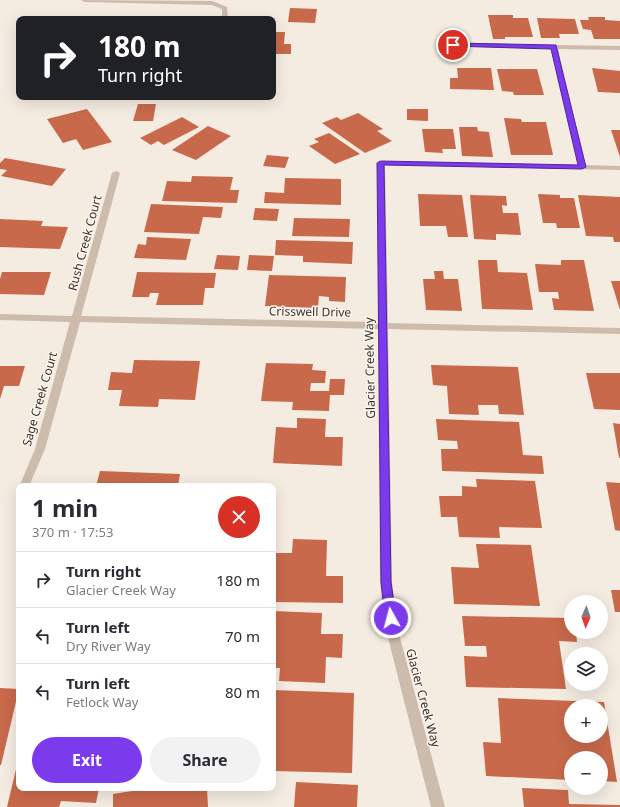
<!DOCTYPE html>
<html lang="en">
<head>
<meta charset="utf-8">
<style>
	body { margin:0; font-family:"Noto Sans",sans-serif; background:#f2f2f3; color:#2b2b33; height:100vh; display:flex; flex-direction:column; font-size:15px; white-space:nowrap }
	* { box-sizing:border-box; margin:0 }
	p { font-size:13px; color:#7c7c81 }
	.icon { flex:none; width:22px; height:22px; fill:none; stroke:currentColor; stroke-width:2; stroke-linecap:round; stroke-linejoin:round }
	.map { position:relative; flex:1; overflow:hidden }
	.drawer { position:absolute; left:16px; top:483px; width:260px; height:308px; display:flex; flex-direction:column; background:#fff; border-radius:8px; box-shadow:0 4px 16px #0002 }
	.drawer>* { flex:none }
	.top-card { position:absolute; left:16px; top:16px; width:260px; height:84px; border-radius:8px; box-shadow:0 4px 16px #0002; background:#202124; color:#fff; overflow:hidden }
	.needle { width:26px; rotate:182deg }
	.tools { position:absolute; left:564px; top:595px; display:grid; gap:8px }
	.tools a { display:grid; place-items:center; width:44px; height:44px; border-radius:50%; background:#fff; box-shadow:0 4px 16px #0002; font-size:20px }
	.pin { position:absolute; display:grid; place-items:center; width:34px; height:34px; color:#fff; margin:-17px; border:2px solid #fff; border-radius:50%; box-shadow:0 1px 4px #0007 }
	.me { position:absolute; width:44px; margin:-22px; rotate:353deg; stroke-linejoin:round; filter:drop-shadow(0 0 3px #0008) }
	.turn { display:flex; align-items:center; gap:14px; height:84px; padding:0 16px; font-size:18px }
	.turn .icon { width:52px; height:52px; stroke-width:2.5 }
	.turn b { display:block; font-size:28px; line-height:34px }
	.round { display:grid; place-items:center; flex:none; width:42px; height:42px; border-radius:21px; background:#f2f2f3 }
	.summary { display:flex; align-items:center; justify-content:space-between; height:68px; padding:0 16px }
	h1 { font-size:24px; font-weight:700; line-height:30px }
	.button { display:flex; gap:8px; margin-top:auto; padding:8px 16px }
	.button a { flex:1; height:46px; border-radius:24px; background:#7c3aed; color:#fff; font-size:16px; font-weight:700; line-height:46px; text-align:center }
	.button a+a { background:#f2f2f3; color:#2b2b33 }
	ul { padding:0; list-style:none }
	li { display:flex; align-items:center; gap:12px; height:56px; padding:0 16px; border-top:1px solid #e1e1e2 }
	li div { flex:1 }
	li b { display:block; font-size:15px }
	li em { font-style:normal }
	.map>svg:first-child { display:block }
	.building { fill:#c8694b; fill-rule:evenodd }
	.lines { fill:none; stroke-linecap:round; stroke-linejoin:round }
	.minor { fill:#cdbbac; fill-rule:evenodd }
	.route { fill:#7c3aed; stroke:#51269a }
	.labels { text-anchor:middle; stroke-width:3; stroke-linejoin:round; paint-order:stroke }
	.street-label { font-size:12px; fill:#3b302b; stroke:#fbf5ee }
</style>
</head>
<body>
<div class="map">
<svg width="620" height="807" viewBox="0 0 620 807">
	<rect width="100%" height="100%" fill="#f4ebe1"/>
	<g class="building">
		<path d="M290 8 317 9 315 23 288 22Z"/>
		<path d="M488 15H513V18H528L533 37H505V39H493Z"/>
		<path d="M588 17H605V20L620 21V39H594L591 30 583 29 580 20H589Z"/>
		<path d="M537 18 575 19 579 34H559L560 38H541Z"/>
		<path d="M273 32H285L284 44H291V54H273Z"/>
		<path d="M457 68H491L494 90 450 89V78H458Z"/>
		<path d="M592 68 620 71V93L598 92Z"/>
		<path d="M497 69H537L544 95H514L513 92 502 91Z"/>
		<path d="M138 104H156L153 121H133Z"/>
		<path d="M87 109 112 142 83 150 76 139 63 143 47 119Z"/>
		<path d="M407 109H428V121L407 120Z"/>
		<path d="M358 113 383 129 377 131 392 141 365 153 322 123 337 117 341 120Z"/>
		<path d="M182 117 199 127 164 145 158 141 151 145 140 138Z"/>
		<path d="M504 118 521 119 522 122H546L553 155H511Z"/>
		<path d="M208 126 231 136 196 160 172 150Z"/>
		<path d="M459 127H477L478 131 489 132 493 157 462 156Z"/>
		<path d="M422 129H453L456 149H442L443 153 425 152Z"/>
		<path d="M611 130H620V157Z"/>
		<path d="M329 133 360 154 335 164 309 146 319 142 314 139Z"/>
		<path d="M267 155 289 157 285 168 263 166Z"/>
		<path d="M5 158 66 169 52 186 1 176 7 170 0 169V163Z"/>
		<path d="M192 176 233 177 230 190H239L237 203 162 201 167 181 191 182Z"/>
		<path d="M285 178 341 179V205L264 203 265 192 284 193Z"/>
		<path d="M418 194 462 195 468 237H448L446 226H420Z"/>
		<path d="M538 194 560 195V198H574L580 228H557L556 223H543Z"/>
		<path d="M470 195 506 196 507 206 502 205 503 213H518L521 235 496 234V240L474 239Z"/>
		<path d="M578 195 620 197V242H614L613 237 586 236Z"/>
		<path d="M151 204 223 207 221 218 203 217 199 234 144 232Z"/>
		<path d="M255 208 279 209 277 221 253 220Z"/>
		<path d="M294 218 350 219 349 237 292 236Z"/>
		<path d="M0 219 43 221 41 226 68 227 60 249 0 247Z"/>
		<path d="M147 237 191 239 186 260 134 258 138 244 146 245Z"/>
		<path d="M276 240 353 242 352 264 303 262V256L275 255Z"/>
		<path d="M217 255 240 256 238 270 214 269Z"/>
		<path d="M249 255 274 256 272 271 247 270Z"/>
		<path d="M478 260H497L498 272 527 273 533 310 482 309Z"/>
		<path d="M561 260H584L594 311 554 310 552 298 559 299 558 292H539L535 264 561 265Z"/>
		<path d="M434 271H443L444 279H458L462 311 426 310 423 279H435Z"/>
		<path d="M2 272H51L44 295 0 294V279Z"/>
		<path d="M137 272 216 273 214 288H205L203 305H156L159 293H150L149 297H132Z"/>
		<path d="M269 275 346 277 345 302 329 301V297L319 296 318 308 265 306Z"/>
		<path d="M611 281H620V310Z"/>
		<path d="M134 360 200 361 195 400 159 399 158 407 119 406 122 390H108L111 372 132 373Z"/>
		<path d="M266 363 313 364 312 370 326 371 325 383H311L310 391H329L330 379H345L344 395H330L329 411 292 410 293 402 261 401Z"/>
		<path d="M431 365 518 367 524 415 499 414 498 405H478L479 415 449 414 447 386 433 385Z"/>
		<path d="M0 366H25L19 386H4L0 399Z"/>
		<path d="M586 373H620V410L594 409Z"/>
		<path d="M297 418 326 419 325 437H343L342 466 273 463 276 427 297 428Z"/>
		<path d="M436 419 519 422 523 455 542 456 544 474 442 471 441 449H458L457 441 438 440Z"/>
		<path d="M613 423 620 424V458H619Z"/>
		<path d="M100 471 180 474 178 486H96Z"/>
		<path d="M476 479 535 481 542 528 499 527 500 538 459 537 457 517H441L439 496H462V486L477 487Z"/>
		<path d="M606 482 620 483V531L615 530Z"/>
		<path d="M293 539 327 540 326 576H343V603L273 602V553H292Z"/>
		<path d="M476 544 531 545 540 606 454 604 451 567 479 568Z"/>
		<path d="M611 590H620V612H615Z"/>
		<path d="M273 611 322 613 321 634H343L342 658 326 657 325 683 279 681 280 668H273Z"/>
		<path d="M462 616 571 618V632H576L577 642 559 641 566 689 466 687 464 656 487 657 486 646H465Z"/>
		<path d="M0 688 19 689 1 765H0Z"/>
		<path d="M273 690 354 693 352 773 273 771Z"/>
		<path d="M498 698 604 702 617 782 601 781V758H571V780L486 776 483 742 501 743ZM571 706H601V736H571Z"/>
		<path d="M18 761 19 788H99L96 803 61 801 59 807H7Z"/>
		<path d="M296 782 358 785 357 807H294Z"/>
		<path d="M132 788H207L208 807H113V794L132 791Z"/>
		<path d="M522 788 568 790 569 804 620 805V807H524Z"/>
	</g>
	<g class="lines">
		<g class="minor">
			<path d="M81 0 212 1 227 7 228 19H222V9L212 5 84 2Z"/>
			<path d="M439 43 620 46V50L558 49 585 165 620 166V170L385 165 388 323 620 328V334L388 329 392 582 398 630 445 807H431L386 630 380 582 378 329 80 322 45 449 29 486 19 487 35 449 70 322 0 320V314L72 316 112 173 116 171 120 173 81 316 378 322V161L578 165 551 49 437 46V44Z"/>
		</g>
	</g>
	<path class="route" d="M453 43 556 45 586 167 582 169 384 165 391 582 396 618 395 622 391 623 387 622 385 618 381 582 377 163 381 161 578 165 551 49 451 46V44Z"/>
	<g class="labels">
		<g class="street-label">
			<text transform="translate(85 243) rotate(-75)" y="4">Rush Creek Court</text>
			<text transform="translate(310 312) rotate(1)" y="4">Crisswell Drive</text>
			<text transform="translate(370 368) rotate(-91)" y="4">Glacier Creek Way</text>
			<text transform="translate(40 399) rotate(-74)" y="4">Sage Creek Court</text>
			<text transform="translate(423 698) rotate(75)" y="4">Glacier Creek Way</text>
		</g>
	</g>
</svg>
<div class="tools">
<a><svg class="needle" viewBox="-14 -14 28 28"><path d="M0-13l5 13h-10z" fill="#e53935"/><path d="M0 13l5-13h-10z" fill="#7c7c81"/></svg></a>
<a><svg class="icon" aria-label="layers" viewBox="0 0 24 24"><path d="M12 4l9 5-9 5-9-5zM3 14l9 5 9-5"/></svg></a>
<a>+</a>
<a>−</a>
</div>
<div class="pin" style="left:453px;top:45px;background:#d93025"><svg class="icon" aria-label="arrive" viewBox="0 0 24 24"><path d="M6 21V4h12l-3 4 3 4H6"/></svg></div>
<svg class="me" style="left:391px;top:618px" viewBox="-20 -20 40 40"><circle r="17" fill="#7c3aed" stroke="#fff" stroke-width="3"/><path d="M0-11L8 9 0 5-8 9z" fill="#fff"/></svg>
<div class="top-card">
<div class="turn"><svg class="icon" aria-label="right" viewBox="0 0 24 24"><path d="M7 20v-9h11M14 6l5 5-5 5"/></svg><div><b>180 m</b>Turn right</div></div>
</div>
<section class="drawer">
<div class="summary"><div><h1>1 min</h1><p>370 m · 17:53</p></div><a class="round" style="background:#d93025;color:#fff"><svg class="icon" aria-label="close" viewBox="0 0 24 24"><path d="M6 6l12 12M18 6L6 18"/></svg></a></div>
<ul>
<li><svg class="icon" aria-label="right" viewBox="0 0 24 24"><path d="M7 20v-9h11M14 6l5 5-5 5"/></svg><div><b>Turn right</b><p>Glacier Creek Way</p></div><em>180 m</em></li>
<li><svg class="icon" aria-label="left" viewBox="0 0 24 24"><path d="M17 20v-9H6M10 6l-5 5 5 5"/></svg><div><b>Turn left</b><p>Dry River Way</p></div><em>70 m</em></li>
<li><svg class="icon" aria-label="left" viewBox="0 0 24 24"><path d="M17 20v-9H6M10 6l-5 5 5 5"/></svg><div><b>Turn left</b><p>Fetlock Way</p></div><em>80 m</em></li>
</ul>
<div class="button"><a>Exit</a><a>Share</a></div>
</section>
</div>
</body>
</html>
